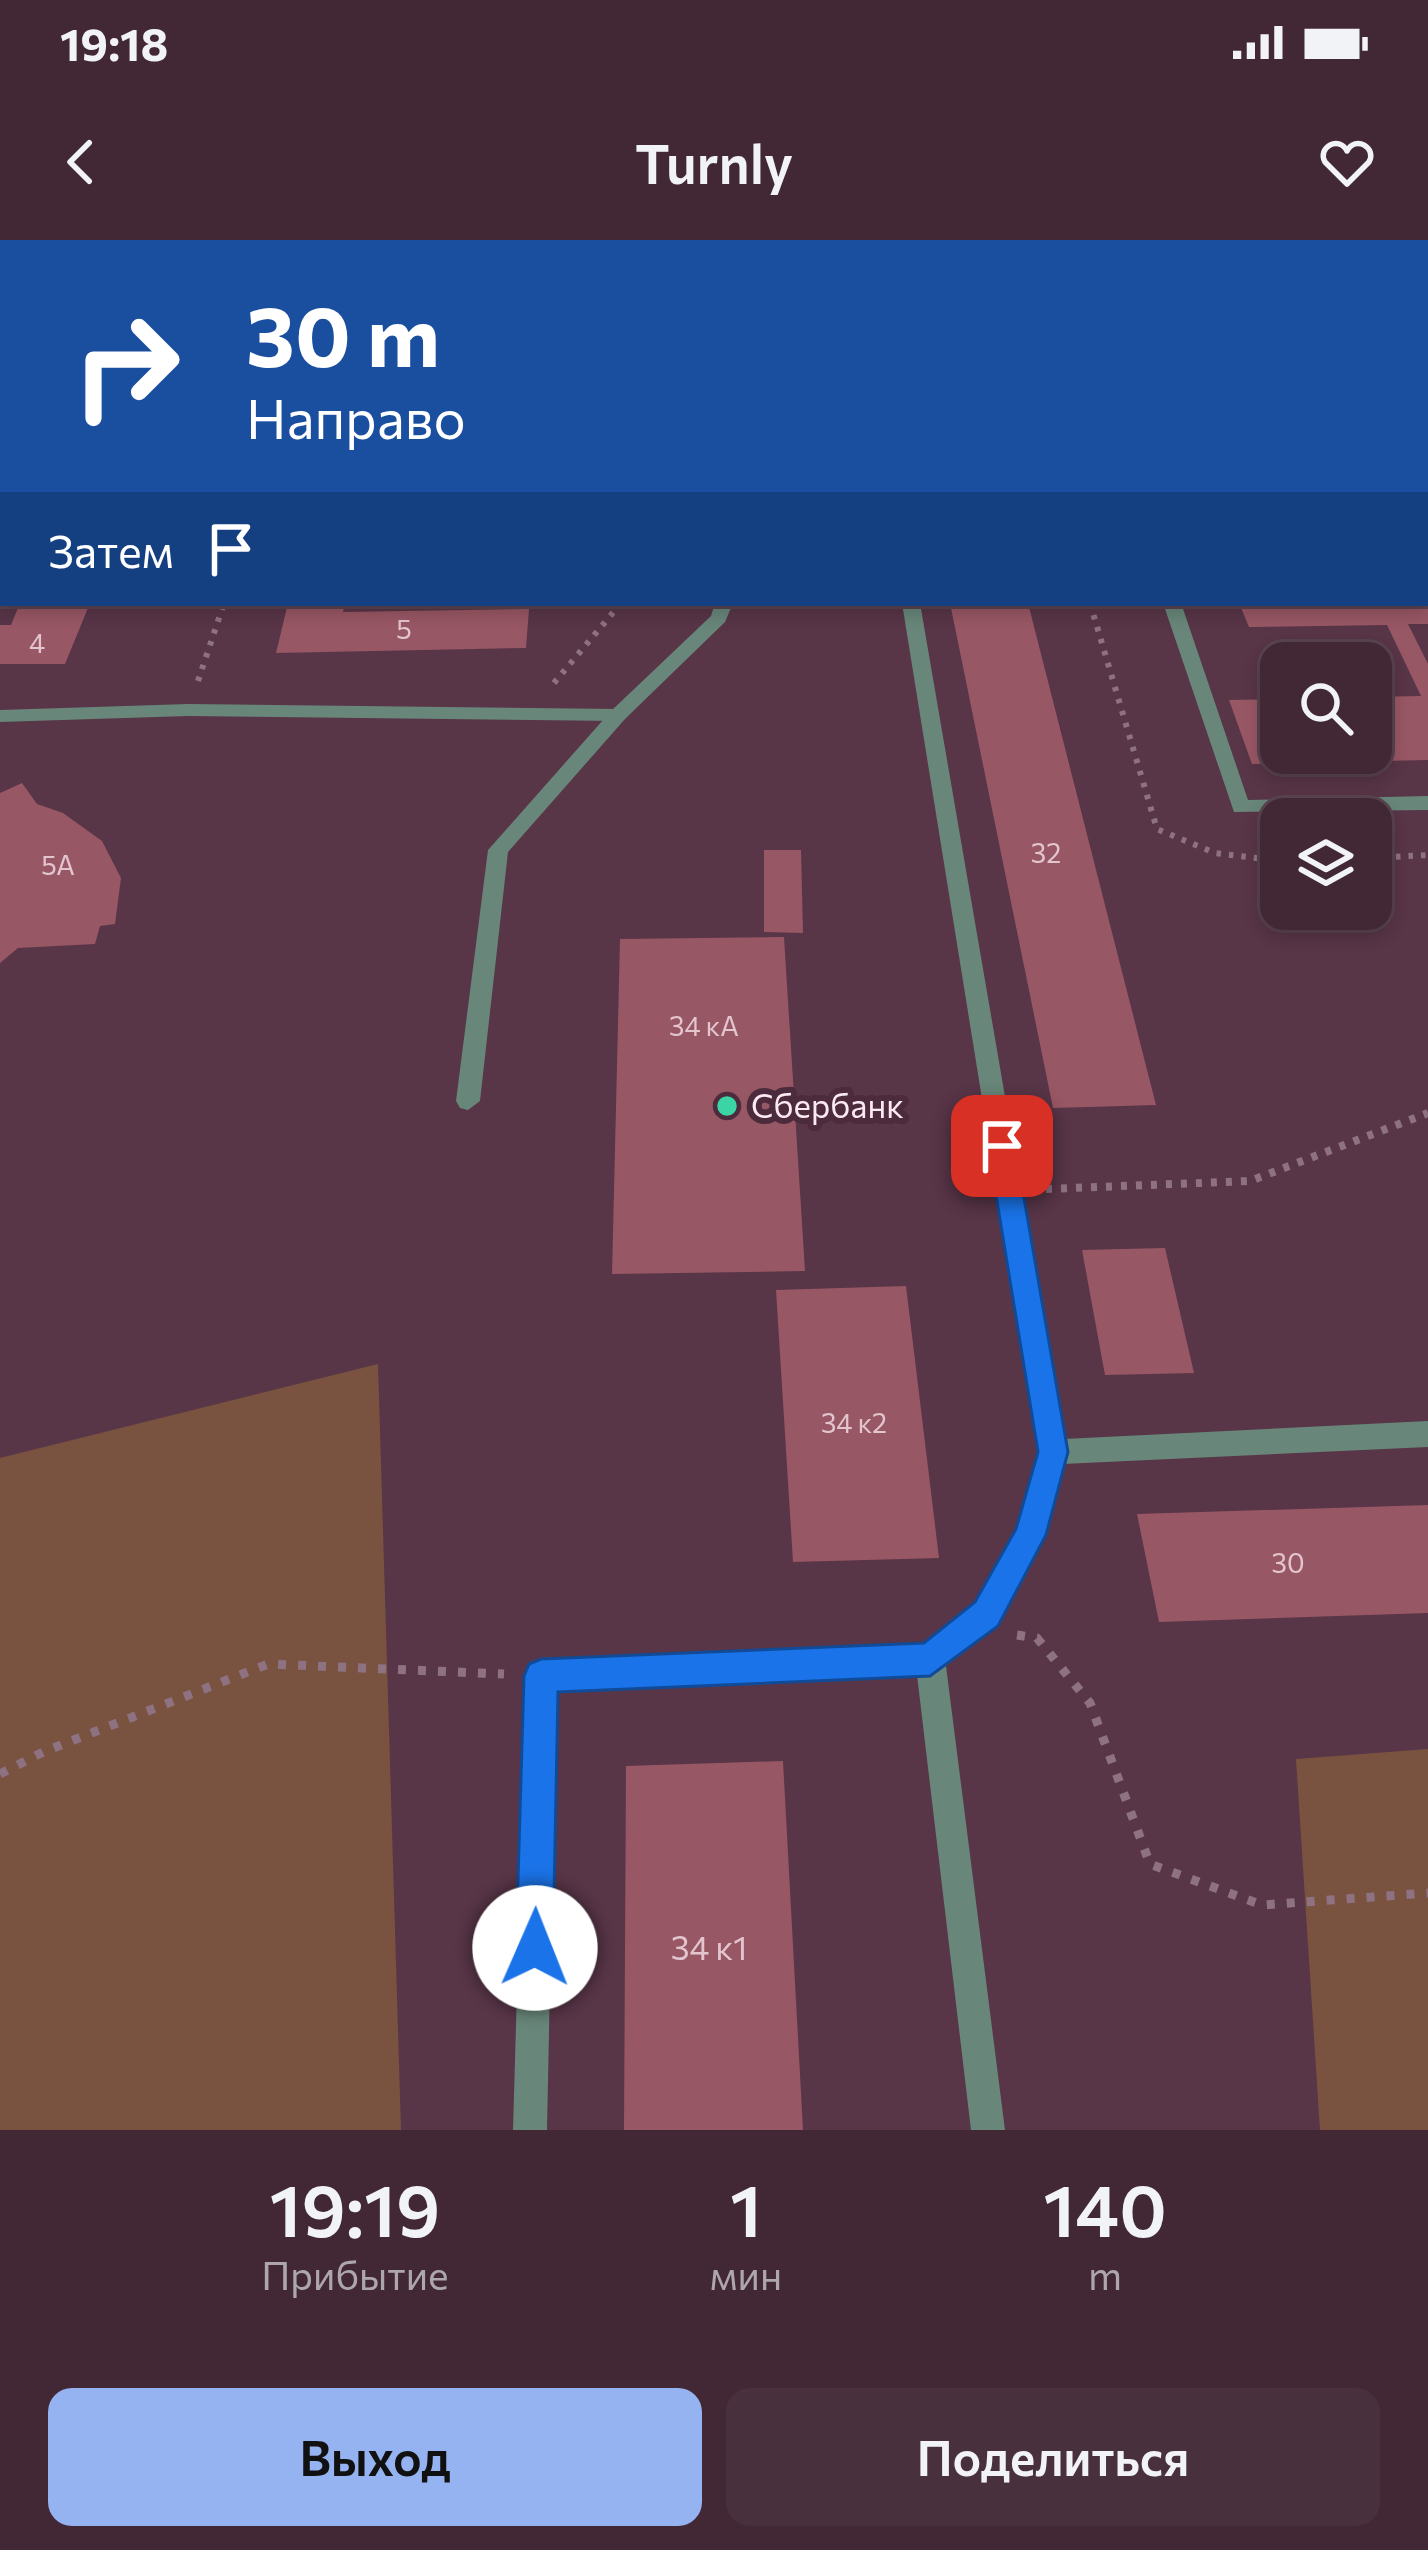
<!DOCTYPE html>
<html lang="ru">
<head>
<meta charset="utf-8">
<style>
	body { margin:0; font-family:Commissioner,sans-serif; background:#49303d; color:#f1f3f6; height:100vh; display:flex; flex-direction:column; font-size:45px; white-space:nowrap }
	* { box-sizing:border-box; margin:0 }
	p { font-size:39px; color:#aea6ad }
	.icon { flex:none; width:66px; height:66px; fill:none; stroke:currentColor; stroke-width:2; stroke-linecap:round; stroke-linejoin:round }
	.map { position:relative; height:1890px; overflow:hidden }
	.details { display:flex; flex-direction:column; background:#422835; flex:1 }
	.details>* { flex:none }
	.guide { position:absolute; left:0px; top:0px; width:1428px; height:366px; box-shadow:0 6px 18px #0003,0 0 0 3px #5a4450; background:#1a4fa0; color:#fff; overflow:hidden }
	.buttons { position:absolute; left:1260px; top:402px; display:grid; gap:24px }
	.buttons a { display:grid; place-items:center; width:132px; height:132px; border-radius:24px; background:#422835; box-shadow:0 6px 18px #0003,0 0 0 3px #5a4450; font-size:60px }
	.pin { position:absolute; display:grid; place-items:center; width:102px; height:102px; color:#fff; margin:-51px; border-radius:24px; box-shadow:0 6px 18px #0006 }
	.me { position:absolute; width:132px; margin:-66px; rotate:1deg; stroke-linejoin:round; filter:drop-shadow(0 0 9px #0008) }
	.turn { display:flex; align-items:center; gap:42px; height:252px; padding:0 48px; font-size:54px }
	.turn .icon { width:156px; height:156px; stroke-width:2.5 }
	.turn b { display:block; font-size:84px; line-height:102px }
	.then { display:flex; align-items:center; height:114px; padding:0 48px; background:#0003; gap:24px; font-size:45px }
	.eta { display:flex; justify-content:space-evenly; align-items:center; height:204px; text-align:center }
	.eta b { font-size:72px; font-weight:600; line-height:84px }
	.primary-button { display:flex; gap:24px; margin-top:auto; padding:24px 48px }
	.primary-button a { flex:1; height:138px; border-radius:24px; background:#95b2f1; color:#111; font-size:48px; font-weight:600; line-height:138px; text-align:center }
	.primary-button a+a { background:#49303d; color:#f1f3f6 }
	.status { display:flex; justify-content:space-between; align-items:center; height:84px; padding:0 60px; background:#422835; direction:ltr }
	.status svg { height:33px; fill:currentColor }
	header { display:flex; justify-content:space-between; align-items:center; height:156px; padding:0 48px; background:#422835; font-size:54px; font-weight:600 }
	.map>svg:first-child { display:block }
	.green { fill:#795340 }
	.building { fill:#985764 }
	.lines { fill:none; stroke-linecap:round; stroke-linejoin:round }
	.path-far2 { stroke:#8f7281; stroke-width:6; stroke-dasharray:4.5 8; stroke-linecap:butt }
	.path-far1 { stroke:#8f7281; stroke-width:8; stroke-dasharray:6 9; stroke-linecap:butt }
	.path { stroke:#8f7281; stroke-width:9; stroke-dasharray:8 12; stroke-linecap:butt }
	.lane { fill:#688679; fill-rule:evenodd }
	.street { fill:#688679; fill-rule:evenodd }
	.route { fill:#1a73e8; stroke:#114b97; stroke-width:3 }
	.poi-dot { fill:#3ad4a5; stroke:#4c2b3d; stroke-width:4.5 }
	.labels { text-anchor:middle; stroke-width:12; stroke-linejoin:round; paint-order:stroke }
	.number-label { font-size:27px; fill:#e3c5cf }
	.poi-label { font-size:33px; fill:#fceaf3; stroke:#4c2b3d; text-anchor:start }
	.near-number-label { font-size:33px; fill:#e3c5cf }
</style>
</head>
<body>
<div class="status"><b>19:18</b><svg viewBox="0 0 49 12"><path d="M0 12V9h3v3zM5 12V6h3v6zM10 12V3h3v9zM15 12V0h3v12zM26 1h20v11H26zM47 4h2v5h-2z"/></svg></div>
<header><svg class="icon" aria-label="back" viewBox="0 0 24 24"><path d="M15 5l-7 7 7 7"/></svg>Turnly<svg class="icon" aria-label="heart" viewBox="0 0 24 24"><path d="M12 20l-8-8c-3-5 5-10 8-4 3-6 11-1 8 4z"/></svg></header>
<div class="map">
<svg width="1428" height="1890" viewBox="0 0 1428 1890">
	<rect width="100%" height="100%" fill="#583547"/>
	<g class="green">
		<path d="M378 1124 401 1890H0V1218Z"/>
		<path d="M1428 1509V1890H1320L1296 1519Z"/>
	</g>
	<g class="building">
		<path d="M20 363H90L65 424H0V385H11Z"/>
		<path d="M288 363H345L343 372 529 369 526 408 276 413Z"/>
		<path d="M950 363H1028L1156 865 1053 868Z"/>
		<path d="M1239 363H1428V384H1408L1428 424V520L1252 524 1229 460 1281 459V513H1371V457L1421 456 1387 385 1249 387Z"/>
		<path d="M22 543 37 564 63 573 102 601 121 638 115 684 100 686 95 704 18 708 0 723V553Z"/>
		<path d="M764 610H801L803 693 764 692Z"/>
		<path d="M784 697 805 1031 612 1034 620 699Z"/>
		<path d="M1165 1008 1194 1133 1105 1135 1082 1010Z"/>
		<path d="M906 1046 939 1318 793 1322 776 1050Z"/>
		<path d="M1428 1265V1373L1159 1382 1137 1274Z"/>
		<path d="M783 1521 803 1890H624L626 1526Z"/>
	</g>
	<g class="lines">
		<g class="path-far2">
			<path d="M1090 363 1157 589 1215 613 1281 621"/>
			<path d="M198 441 224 363"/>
			<path d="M554 443 621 363"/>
			<path d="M1371 618 1428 615"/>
		</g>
		<path class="path-far1" d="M1046 949 1250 941 1428 873"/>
		<g class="path">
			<path d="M1017 1395 1037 1398 1090 1463 1150 1624 1262 1665 1428 1653"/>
			<path d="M0 1534 43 1512 268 1424 504 1434"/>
		</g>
		<g class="lane">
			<path d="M76 0H90L74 3Z"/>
			<path d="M664 0H678L663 3Z"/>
			<path d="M1119 0H1133L1134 3H1120Z"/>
			<path d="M1425 5 1428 6V17L1425 16Z"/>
			<rect x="1425" y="39" width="3" height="8"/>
			<rect x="1425" y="137" width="3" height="8"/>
			<rect x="0" y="161" width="3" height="10"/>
			<rect x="1425" y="320" width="3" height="10"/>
			<path d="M902 363H920L1064 1199 1428 1181V1207L1063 1224 1044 1295 997 1384 946 1426 1005 1890H971L917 1435 556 1449 547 1890H513L526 1435 531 1425 541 1420 925 1406 977 1364 1017 1290 1039 1212Z"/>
			<path d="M1163 363H1181L1248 560 1428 556V570L1234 572Z"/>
			<path d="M188 464 618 469 627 475 618 481 188 476 0 482V470Z"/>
		</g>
		<g class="street">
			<path d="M831 0H845L830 3Z"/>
			<path d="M715 363H733L725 382 625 479 508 612 480 861 468 870 460 868 456 861 488 610 611 471 711 376Z"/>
		</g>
	</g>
	<path class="route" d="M1002 895 1015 906 1068 1212 1046 1295 998 1386 930 1436 558 1452 553 1708 548 1721 535 1727 521 1721 516 1708 524 1436 529 1424 541 1419 924 1403 975 1362 1016 1289 1038 1212 988 906Z"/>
	<circle class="poi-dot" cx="727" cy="866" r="12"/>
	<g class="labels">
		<g class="number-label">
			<text x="404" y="399">5</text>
			<text x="37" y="413">4</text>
			<text x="1046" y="623">32</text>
			<text x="58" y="635">5А</text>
			<text x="704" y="796">34 кА</text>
			<text x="854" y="1193">34 к2</text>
			<text x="1288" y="1333">30</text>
		</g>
		<g class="poi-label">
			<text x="751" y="878">Сбербанк</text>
		</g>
		<g class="near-number-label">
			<text x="709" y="1720">34 к1</text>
		</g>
	</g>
</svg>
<div class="buttons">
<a><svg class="icon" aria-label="search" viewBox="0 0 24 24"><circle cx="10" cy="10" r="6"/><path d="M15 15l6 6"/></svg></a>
<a><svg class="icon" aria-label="layers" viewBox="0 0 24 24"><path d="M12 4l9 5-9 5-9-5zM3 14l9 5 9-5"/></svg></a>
</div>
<div class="pin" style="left:1002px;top:906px;background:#d93025"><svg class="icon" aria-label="arrive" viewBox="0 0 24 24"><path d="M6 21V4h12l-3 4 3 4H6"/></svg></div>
<svg class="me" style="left:535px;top:1708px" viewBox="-20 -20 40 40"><circle r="19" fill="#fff"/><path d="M0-13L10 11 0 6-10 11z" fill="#1a73e8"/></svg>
<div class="guide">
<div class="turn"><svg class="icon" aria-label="right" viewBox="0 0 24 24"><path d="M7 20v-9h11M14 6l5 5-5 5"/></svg><div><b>30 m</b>Направо</div></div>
<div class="then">Затем<svg class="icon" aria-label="arrive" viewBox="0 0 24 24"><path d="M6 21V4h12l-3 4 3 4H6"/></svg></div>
</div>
</div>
<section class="details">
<div class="eta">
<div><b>19:19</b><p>Прибытие</p></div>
<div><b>1</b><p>мин</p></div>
<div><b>140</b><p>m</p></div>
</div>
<div class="primary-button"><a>Выход</a><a>Поделиться</a></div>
</section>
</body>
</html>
